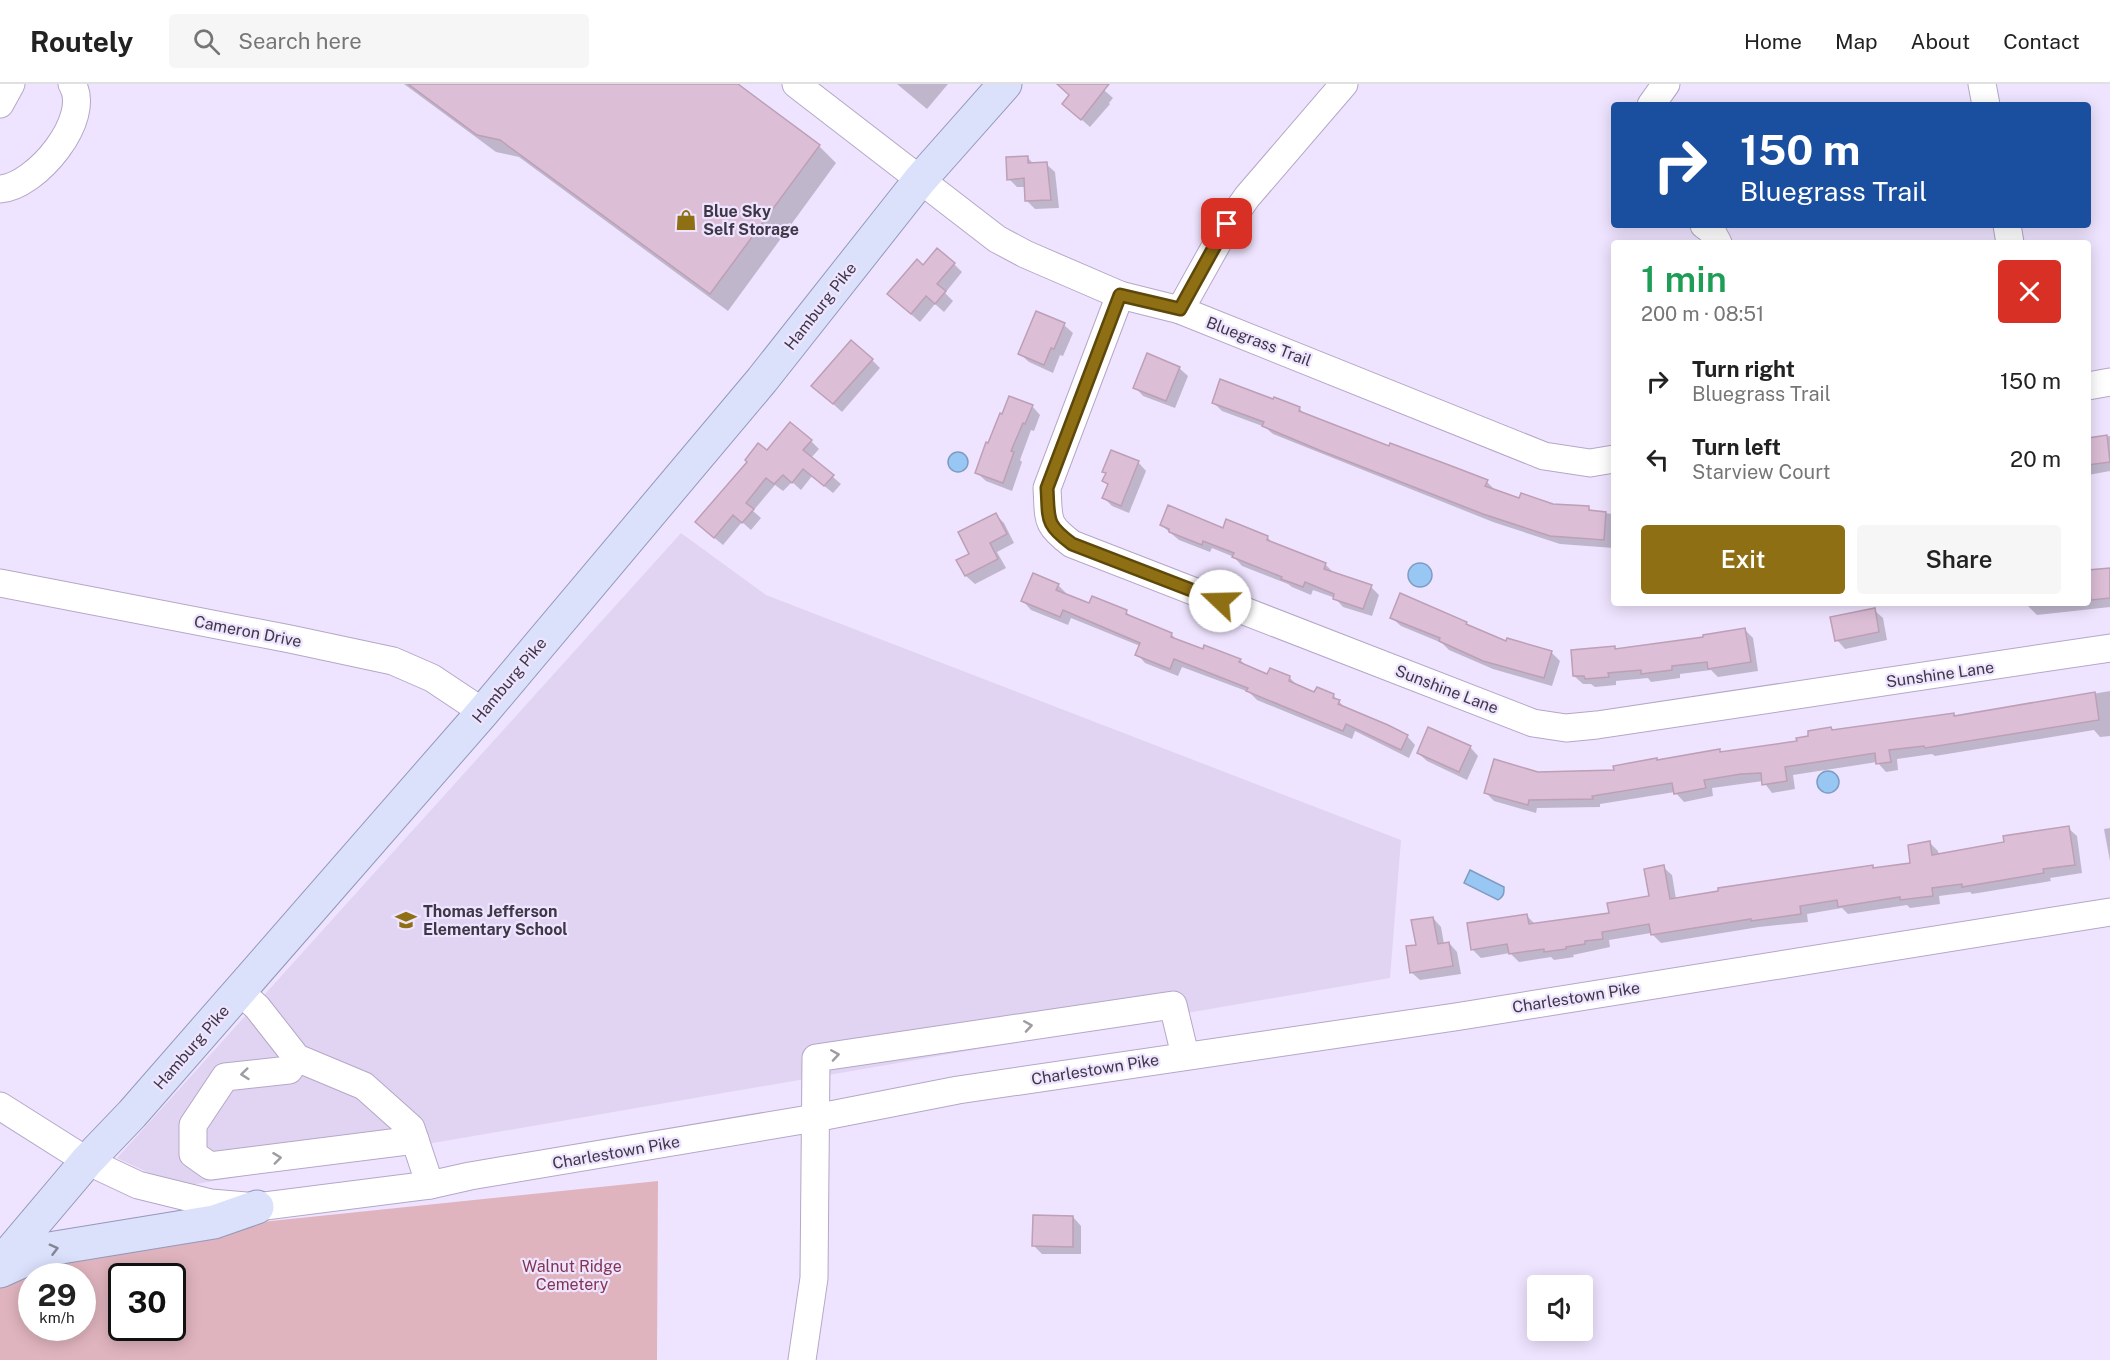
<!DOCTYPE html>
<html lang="en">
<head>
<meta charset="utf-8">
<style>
	body { margin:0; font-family:"Public Sans",sans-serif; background:#f6f6f6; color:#222; height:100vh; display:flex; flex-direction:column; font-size:22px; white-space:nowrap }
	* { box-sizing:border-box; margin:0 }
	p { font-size:20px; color:#767676 }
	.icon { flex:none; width:33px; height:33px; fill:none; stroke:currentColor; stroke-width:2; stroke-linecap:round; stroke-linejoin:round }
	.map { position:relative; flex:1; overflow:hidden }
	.sheet { position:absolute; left:1611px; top:156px; width:480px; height:366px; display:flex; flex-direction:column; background:#fff; border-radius:6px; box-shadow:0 3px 15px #0003 }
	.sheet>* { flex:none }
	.top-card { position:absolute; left:1611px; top:18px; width:480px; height:126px; border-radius:6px; box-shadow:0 3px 15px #0003; background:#1a4fa0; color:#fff; overflow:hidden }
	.fabs { position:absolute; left:1527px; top:1191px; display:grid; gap:12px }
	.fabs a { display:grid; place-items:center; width:66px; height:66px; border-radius:6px; background:#fff; box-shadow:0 3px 15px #0003; font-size:30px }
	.speed { position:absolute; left:18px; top:1179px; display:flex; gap:12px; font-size:30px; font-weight:700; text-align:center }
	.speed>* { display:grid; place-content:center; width:78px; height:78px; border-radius:50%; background:#fff; box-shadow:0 3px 15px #0003; line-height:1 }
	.speed small { font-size:15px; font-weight:400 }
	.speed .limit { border:3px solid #111; border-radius:9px; background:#fff; color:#111 }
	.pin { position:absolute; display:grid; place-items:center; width:51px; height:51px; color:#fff; margin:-26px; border-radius:12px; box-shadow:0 3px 9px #0006 }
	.me { position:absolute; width:66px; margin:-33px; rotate:291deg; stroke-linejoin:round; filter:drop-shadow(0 0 4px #0008) }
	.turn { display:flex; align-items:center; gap:21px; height:126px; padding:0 30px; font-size:27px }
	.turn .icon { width:78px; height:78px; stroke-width:2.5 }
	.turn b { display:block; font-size:42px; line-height:51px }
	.round { display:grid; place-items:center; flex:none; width:63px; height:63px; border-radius:6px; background:#f6f6f6 }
	.overview { display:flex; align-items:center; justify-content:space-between; height:102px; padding:0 30px }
	h1 { font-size:36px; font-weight:600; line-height:45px; color:#1e9e55 }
	.primary-button { display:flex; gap:12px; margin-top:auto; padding:12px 30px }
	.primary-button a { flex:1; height:69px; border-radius:6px; background:#8f6f13; color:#fff; font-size:24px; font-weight:600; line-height:69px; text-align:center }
	.primary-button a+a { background:#f6f6f6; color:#222 }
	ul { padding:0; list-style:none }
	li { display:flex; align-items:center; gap:18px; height:78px; padding:0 30px }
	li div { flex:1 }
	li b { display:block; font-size:22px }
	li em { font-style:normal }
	header { display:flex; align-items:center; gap:36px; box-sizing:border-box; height:84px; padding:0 30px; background:#fff; border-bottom:2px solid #e0e0e0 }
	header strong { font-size:28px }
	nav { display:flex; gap:33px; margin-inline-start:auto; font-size:21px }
	.search { width:420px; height:54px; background:#f6f6f6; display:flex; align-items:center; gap:15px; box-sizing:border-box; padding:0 21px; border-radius:6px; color:#767676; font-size:22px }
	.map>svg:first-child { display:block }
	.built { fill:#e1d4f3 }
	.green { fill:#e0b4be; fill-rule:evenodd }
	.water { fill:#99c7f4; stroke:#7e9cc0; stroke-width:1.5 }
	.shadow { fill:#0003 }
	.building { fill:#dcbed6; stroke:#bd9fb6; stroke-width:1.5 }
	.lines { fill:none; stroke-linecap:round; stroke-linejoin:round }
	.minor-casing { stroke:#b5a7c7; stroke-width:29 }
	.major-casing { stroke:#9498ba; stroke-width:35 }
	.minor { stroke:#fff; stroke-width:27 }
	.major { stroke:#dbe0fb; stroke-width:33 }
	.oneway { stroke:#9e9ca2 }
	.oneway2 { stroke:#858497 }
	.route-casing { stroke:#5d480c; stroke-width:15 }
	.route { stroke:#8f6f13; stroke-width:10 }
	.labels { text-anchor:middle; stroke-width:4.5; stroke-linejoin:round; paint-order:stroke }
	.poi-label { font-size:16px; font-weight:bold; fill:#3e3846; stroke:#efe4ff; text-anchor:start }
	.street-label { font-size:16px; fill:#3e3846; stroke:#efe4ff }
	.park-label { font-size:16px; fill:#83354f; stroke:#efe4ff }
</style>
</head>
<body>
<header>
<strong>Routely</strong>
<div class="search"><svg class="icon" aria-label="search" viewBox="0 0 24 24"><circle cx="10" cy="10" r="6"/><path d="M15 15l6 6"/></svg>Search here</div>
<nav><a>Home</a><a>Map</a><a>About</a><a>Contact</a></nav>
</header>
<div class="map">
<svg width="2110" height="1276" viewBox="0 0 2110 1276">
	<rect width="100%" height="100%" fill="#efe4ff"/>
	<path class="built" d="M681 449 766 511 1401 756 1390 894 179 1103 117 1074Z"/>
	<path class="green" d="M658 1097 657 1276H0V1165ZM32 1192H82V1244H32ZM122 1192H172V1244H122Z"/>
	<g class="water">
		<circle cx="958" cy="378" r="10"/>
		<circle cx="1420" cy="491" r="12"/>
		<circle cx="1828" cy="698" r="11"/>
		<path d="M1470 786 1504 803C1504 810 1504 812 1498 816L1464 799Z"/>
	</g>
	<g class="shadow">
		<path d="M404 0H735L819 62 836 79 728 227 519 73 496 68Z"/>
		<path d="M897 0H948L927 25Z"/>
		<path d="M1073 0H1097L1113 14 1109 19 1110 20 1090 43 1073 28Z"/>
		<path d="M1027 73 1034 80H1046L1055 88 1059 124 1035 125 1027 117 1026 103H1017L1009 95Z"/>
		<path d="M954 180 962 188 945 209 953 217 944 228 935 220 920 238 898 219 923 183Z"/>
		<path d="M1064 241 1073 249 1063 272 1060 271 1053 289 1029 278 1020 270Z"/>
		<path d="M872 276 880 284 842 328 822 310Z"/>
		<path d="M1179 284 1188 292 1175 324 1143 312 1135 303Z"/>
		<path d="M1213 318 1299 324 1305 331 1390 364 1487 398 1496 407 1520 415 1553 421 1588 424 1592 428 1614 430V464L1560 460 1493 438 1273 350 1265 343 1222 327Z"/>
		<path d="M1032 322 1040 331 1034 347 1031 346 1020 376 1022 378 1012 407 986 397 977 389Z"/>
		<path d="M2110 352V387L2088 391V353L2090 355Z"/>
		<path d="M811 357 819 365 811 374 841 400 833 409 812 392 801 406 792 398 783 407 775 401 753 427 761 434 751 446 742 438 723 461 705 446 767 368Z"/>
		<path d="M1138 378 1146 387 1129 429 1112 422 1104 414 1109 402 1104 397 1107 390 1104 387Z"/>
		<path d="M996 431 1004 439 1014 459 997 468 1006 484 975 500 966 492 959 477 971 470Z"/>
		<path d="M1161 441 1224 446 1268 454 1274 460 1325 480 1334 489 1371 503 1379 511 1372 532 1343 523 1335 514 1313 506 1311 511 1292 503 1288 500 1242 482 1234 473 1212 464 1210 468 1179 456Z"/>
		<path d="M2110 485V523L2037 531 2028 522V519H2088V495Z"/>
		<path d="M1058 501 1066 509 1065 511 1090 521 1126 528 1134 535 1171 550 1179 558 1203 567 1240 576 1248 583 1268 592 1289 593 1298 602 1315 610 1333 611 1346 625 1407 652 1415 661 1409 674 1355 647 1352 655 1257 616 1249 608 1182 583 1178 592 1145 579 1137 570 1140 562 1071 534 1068 541 1031 526 1023 517Z"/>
		<path d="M1874 526 1883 534 1887 556 1845 565 1837 556Z"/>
		<path d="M1392 534 1466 539 1470 543 1507 559 1551 568 1560 577 1552 602 1493 585 1449 566 1442 559 1401 542Z"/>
		<path d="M1745 546 1753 554 1758 587 1718 593 1711 586 1680 590V594L1651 598 1648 594 1616 597V601L1595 603 1591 600H1583L1574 592 1614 564 1617 566 1705 554Z"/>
		<path d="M2110 607V652L2100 653 2094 646 1935 672 1932 670 1897 675 1898 686 1886 688 1877 678 1793 691 1795 705 1772 709 1763 697 1712 704 1713 712 1684 718 1675 708 1600 720V723L1537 724 1536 729 1494 717 1486 709 1538 689 1615 688 1719 667 1721 669 1799 658 1831 644 1834 648 1953 631 1956 633Z"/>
		<path d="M1470 663 1478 672 1467 696 1427 677 1418 669Z"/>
		<path d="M2068 744 2077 752 2082 789 2050 794 2051 797 1972 810 1970 808 1939 812 1940 820 1910 824 1907 821 1848 830 1842 824 1807 830 1808 838 1759 843 1661 859 1651 849 1609 856 1610 863 1573 871 1574 873 1554 876 1551 873 1519 878 1510 869 1481 874 1472 865 1527 832 1536 841 1611 830 1651 813 1663 783 1672 791 1676 815 1872 783 1875 785 1912 780 1930 759 1938 767 1939 772 2005 759Z"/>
		<path d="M2110 744V777L2104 745Z"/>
		<path d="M1433 834 1441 843 1444 860 1449 859 1457 868 1461 890 1420 896 1411 888 1418 862Z"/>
		<path d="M1073 1133 1081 1142V1170H1042L1034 1162Z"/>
	</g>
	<g class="building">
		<path d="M408 0H738L820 61 710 210 500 56 477 51Z"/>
		<path d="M1057 0H1109L1081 36 1062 20 1069 11Z"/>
		<path d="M1028 72V79L1047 78 1051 116 1025 117 1024 94 1007 96 1006 73Z"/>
		<path d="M937 164 955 179 937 200 946 207 935 220 926 212 911 230 887 210 917 175 923 181Z"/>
		<path d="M1036 227 1065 239 1054 265 1051 264 1044 281 1018 270Z"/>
		<path d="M851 256 873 275 833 320 811 302Z"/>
		<path d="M1147 269 1180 283 1166 317 1133 304Z"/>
		<path d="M1220 295 1273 315 1274 313 1300 323 1299 327 1389 362 1390 359 1449 381 1488 396 1485 402 1519 414 1521 409 1553 420 1589 422V426L1606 428 1604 456 1550 452 1483 430 1319 366 1262 342 1264 338 1212 319Z"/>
		<path d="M1009 312 1033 321 1025 340 1023 339 1011 367 1014 368 1003 399 975 389 986 358 988 359 1000 329 1002 330Z"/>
		<path d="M790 338 812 356 803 366 834 391 824 402 803 385 792 399 783 391 774 400 766 394 746 419 754 425 742 439 733 431 714 454 695 438 747 378 745 376 758 359 767 366Z"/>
		<path d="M2107 351 2110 378 2088 381V354Z"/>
		<path d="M1111 366 1139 377 1121 422 1102 414 1108 400 1102 397 1106 389 1102 388Z"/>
		<path d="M1168 421 1223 444 1226 435 1268 452 1267 456 1326 479 1324 485 1372 501 1363 525 1333 515 1334 510 1305 498 1303 503 1281 495 1282 493 1232 473 1234 469 1203 457 1202 461 1169 448V445L1160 441Z"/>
		<path d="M996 429 1007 450 990 459 998 475 965 492 956 476 969 470 958 448Z"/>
		<path d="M2110 484V514L2091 516 2088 486Z"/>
		<path d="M1033 489 1059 500 1056 506 1089 519 1092 512 1127 526 1126 530 1172 549 1171 553 1203 565 1204 561 1241 575 1239 578 1267 590 1270 584 1290 592 1289 597 1314 608 1317 603 1334 610 1333 614 1340 616 1338 620 1388 641 1408 651 1401 666 1346 640 1343 647 1246 607 1248 604 1174 575 1170 585 1135 571 1140 559 1063 526 1060 533 1021 517Z"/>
		<path d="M1400 509 1467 538 1466 540 1506 557 1507 554 1552 567 1544 594 1483 577 1439 557 1440 554 1390 534Z"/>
		<path d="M1875 524 1879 548 1835 557 1830 533Z"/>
		<path d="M1745 544 1751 578 1708 585 1707 578 1672 582V586L1641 590V586L1608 589 1609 593 1585 595 1584 592H1573L1571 566 1615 562V565L1703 553V551Z"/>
		<path d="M2095 608 2099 636 1925 664 1924 662 1889 666 1891 678 1876 680 1875 669 1785 683 1787 697 1762 701 1761 689 1741 690 1704 696 1706 704 1674 710 1672 699 1592 712 1593 715 1529 716 1528 721 1484 709 1494 675 1538 688 1614 686 1613 682 1657 674V676L1720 665V668L1797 657 1796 654 1808 652V647L1831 643 1832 646 1954 629V632Z"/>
		<path d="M1428 643 1471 662 1459 688 1417 669Z"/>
		<path d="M2069 742 2075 781 2043 785 2044 789 1962 803V800L1932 804 1933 812 1900 816V813L1838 823 1837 816 1800 822 1801 830 1751 837V835L1651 851 1649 840 1602 848 1603 855 1585 857V860L1566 863V865L1544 868V865L1509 870 1507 860 1471 866 1467 839 1527 830 1529 840 1609 829 1607 819 1649 812 1644 785 1664 781 1670 815 1718 807V804L1873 781V784L1910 779 1908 761 1930 757 1932 771 2004 758 2003 752Z"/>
		<path d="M1433 833 1438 860 1449 858 1453 882 1410 889 1406 862 1416 861 1411 836Z"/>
		<path d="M1033 1131 1073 1132V1163L1032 1162Z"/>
	</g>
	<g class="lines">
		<defs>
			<g id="minor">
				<path d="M796 0 997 155 1025 170 1120 211 1180 226 1544 372 1590 379 1614 375"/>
				<path d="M1982 0 1986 21"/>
				<path d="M0 20 11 0"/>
				<path d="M1651 21 1666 0"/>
				<path d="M0 105C36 103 93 34 72 0"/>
				<path d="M1704 141 1711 146 1718 159"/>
				<path d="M2007 141 2010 159"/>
				<path d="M1120 211 1047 404C1049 436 1045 440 1072 460L1533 639 1566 644 1597 641 2110 564"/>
				<path d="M1180 226 1228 140 1247 113 1344 0"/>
				<path d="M2088 302 2110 298"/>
				<path d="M0 499 290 555 393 577 432 594 483 628"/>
				<path d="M239 907 257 923 297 974 364 1002 411 1044 430 1101"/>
				<path d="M297 974 289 986 225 993 193 1041V1070L210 1082 415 1056"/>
				<path d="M0 1022 87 1077 138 1101 211 1119 257 1123 430 1101 470 1092 815 1034 958 1006 1455 933 2110 828"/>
				<path d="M802 1276 814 1194 816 974 1173 921 1185 971"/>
			</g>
			<g id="major">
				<path d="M0 1180 87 1077 132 1030 483 628 762 296 920 96 1005 0"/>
				<path d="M0 1187 49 1165 214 1138 257 1123"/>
			</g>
		</defs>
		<use href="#minor" class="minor-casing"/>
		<use href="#major" class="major-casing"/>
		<use href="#minor" class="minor"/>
		<use href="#major" class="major"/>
	</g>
	<defs><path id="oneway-chevron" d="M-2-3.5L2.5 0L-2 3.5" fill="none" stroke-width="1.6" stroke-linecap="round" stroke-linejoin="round" transform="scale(1.5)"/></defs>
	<g class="oneway">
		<use href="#oneway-chevron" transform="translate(1028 942) rotate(-9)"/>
		<use href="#oneway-chevron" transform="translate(835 971) rotate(-9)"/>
		<use href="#oneway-chevron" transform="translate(245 990) rotate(174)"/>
		<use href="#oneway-chevron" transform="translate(277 1074) rotate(-7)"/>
	</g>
	<use class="oneway2" href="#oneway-chevron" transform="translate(54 1165) rotate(-15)"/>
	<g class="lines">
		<defs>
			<path id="route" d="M1220 517 1072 460C1045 440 1049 436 1047 404L1120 211 1180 225 1227 140"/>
		</defs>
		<use href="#route" class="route-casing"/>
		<use href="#route" class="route"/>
	</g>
	<defs>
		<symbol id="shop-bare" viewBox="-9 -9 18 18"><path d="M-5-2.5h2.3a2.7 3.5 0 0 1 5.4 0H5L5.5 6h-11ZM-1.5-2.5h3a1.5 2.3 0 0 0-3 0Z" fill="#8f6f13" stroke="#efe4ff" stroke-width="2.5" paint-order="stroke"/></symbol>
		<symbol id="school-bare" viewBox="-9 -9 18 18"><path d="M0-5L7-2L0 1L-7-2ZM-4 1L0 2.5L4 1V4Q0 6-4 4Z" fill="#8f6f13" stroke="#efe4ff" stroke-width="2.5" paint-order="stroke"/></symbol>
	</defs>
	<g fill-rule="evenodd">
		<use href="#shop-bare" x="671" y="121" width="30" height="30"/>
		<use href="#school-bare" x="391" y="821" width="30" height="30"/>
	</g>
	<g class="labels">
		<g class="poi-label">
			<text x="703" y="133">Blue Sky<tspan x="703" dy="18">Self Storage</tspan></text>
			<text x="423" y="833">Thomas Jefferson<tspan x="423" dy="18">Elementary School</tspan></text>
		</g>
		<g class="street-label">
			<text transform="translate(820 222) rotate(-52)" y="6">Hamburg Pike</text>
			<text transform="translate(1259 257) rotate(21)" y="6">Bluegrass Trail</text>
			<text transform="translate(248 547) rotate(11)" y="6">Cameron Drive</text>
			<text transform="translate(1940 590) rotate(-8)" y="6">Sunshine Lane</text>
			<text transform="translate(509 596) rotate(-50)" y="6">Hamburg Pike</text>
			<text transform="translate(1447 605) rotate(21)" y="6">Sunshine Lane</text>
			<text transform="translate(1576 913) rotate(-9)" y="6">Charlestown Pike</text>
			<text transform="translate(191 963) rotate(-49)" y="6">Hamburg Pike</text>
			<text transform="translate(1095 985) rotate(-9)" y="6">Charlestown Pike</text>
			<text transform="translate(616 1068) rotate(-10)" y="6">Charlestown Pike</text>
		</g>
		<g class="park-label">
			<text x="572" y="1188">Walnut Ridge<tspan x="572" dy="18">Cemetery</tspan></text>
		</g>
	</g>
</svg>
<div class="fabs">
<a><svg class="icon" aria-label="sound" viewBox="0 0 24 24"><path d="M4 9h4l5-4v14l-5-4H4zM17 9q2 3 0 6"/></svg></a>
</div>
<div class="speed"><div>29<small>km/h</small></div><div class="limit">30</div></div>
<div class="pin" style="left:1227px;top:140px;background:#d93025"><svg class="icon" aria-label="arrive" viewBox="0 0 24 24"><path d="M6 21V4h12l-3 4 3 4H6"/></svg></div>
<svg class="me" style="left:1220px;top:517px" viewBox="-20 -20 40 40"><circle r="19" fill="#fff"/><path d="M0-13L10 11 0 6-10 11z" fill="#8f6f13"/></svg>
<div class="top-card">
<div class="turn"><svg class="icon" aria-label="right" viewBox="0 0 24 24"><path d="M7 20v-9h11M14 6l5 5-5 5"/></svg><div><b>150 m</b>Bluegrass Trail</div></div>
</div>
<section class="sheet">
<div class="overview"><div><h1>1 min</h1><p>200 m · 08:51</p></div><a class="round" style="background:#d93025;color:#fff"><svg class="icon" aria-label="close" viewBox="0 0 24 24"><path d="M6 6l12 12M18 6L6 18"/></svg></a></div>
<ul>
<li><svg class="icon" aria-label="right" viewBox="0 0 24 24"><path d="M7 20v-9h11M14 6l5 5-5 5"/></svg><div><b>Turn right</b><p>Bluegrass Trail</p></div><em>150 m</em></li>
<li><svg class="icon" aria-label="left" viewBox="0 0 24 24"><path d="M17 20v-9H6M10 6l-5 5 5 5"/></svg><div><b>Turn left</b><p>Starview Court</p></div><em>20 m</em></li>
</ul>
<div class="primary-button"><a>Exit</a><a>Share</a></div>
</section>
</div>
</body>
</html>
